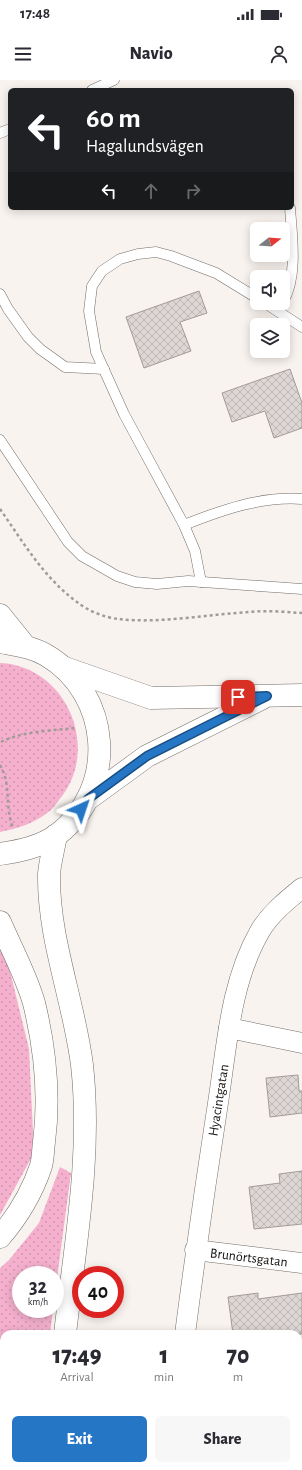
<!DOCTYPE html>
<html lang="en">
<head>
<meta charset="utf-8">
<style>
	body { margin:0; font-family:"Alegreya Sans",sans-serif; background:#f7f7f7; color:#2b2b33; height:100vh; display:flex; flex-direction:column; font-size:15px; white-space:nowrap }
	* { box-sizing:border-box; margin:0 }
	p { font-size:13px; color:#7c7c81 }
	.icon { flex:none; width:22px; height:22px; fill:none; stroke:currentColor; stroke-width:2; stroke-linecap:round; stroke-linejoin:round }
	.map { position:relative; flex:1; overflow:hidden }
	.details { position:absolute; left:0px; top:1250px; width:302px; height:140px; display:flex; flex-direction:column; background:#fff; border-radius:12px 12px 0 0; box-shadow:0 2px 10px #0003 }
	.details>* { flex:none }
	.hud { position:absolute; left:8px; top:8px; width:286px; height:122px; border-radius:6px; box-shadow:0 2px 10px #0003; background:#202124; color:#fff; overflow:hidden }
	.needle { width:26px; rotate:73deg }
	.fabs { position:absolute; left:250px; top:142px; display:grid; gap:8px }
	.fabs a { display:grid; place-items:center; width:40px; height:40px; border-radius:6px; background:#fff; box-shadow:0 2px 10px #0003; font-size:20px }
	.speed { position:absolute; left:12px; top:1186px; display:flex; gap:8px; font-size:20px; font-weight:700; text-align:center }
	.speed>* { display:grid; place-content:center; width:52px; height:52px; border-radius:50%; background:#fff; box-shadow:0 2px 10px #0003; line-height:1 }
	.speed small { font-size:10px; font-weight:400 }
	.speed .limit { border:6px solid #d22; background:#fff; color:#111 }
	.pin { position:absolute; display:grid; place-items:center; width:34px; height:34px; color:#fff; margin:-17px; border-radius:8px; box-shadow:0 2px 6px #0006 }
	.me { position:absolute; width:44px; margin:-22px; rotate:42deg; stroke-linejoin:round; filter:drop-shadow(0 0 3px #0008) }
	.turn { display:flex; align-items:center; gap:14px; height:84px; padding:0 12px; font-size:18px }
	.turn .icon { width:52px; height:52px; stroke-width:2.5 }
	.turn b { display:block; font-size:28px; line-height:34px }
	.lanes { display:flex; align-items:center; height:38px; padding:0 12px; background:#0003; justify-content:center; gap:20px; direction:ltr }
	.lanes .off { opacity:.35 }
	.eta { display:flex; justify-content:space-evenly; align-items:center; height:68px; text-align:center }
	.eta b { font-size:24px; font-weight:800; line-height:28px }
	.action { display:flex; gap:8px; margin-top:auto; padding:8px 12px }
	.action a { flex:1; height:46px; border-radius:6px; background:#2577c6; color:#fff; font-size:16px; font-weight:800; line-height:46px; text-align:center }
	.action a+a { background:#f7f7f7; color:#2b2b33 }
	.status { display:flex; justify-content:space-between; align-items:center; height:28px; padding:0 20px; background:#fff; direction:ltr }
	.status svg { height:11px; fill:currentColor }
	header { display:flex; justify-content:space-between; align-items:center; height:52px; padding:0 12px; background:#fff; font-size:18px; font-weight:800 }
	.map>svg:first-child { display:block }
	.green { fill:url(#green-dots) }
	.building { fill:url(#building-cross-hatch); stroke:#a29b9a }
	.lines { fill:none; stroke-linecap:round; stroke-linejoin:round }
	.lane-casing { stroke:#726d69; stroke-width:11 }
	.street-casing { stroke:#726d69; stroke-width:21 }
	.secondary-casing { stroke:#726d69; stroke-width:23 }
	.highway-casing { stroke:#726d69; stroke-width:23 }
	.path { stroke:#a09b98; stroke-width:2.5; stroke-dasharray:3 3; stroke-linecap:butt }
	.lane { stroke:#fff; stroke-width:10 }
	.street { stroke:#fff; stroke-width:20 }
	.secondary { stroke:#fff; stroke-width:22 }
	.highway { stroke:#fff; stroke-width:22 }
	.route-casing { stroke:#184d81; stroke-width:10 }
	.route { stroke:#2577c6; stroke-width:7 }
	.labels { text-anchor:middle; stroke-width:3.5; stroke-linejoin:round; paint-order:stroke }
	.street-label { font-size:14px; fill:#161412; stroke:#fff }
</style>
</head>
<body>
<div class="status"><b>17:48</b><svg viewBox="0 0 49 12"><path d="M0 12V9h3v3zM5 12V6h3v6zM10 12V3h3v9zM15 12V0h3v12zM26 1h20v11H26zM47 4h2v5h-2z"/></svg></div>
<header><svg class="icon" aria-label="menu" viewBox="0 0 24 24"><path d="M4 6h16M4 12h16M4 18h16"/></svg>Navio<svg class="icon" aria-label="person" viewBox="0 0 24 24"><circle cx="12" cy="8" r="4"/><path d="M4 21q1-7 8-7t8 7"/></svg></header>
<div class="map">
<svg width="302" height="1390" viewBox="0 0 302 1390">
	<defs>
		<pattern id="green-dots" width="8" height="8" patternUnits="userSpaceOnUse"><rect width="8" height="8" fill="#f4b0cd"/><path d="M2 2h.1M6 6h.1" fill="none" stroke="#d096af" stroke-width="1.8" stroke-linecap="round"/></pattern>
		<pattern id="building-cross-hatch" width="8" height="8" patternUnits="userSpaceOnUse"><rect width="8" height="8" fill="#ddd6d5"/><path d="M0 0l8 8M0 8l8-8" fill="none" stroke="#bdb7b6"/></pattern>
	</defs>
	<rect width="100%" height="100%" fill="#f9f3ef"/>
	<g class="green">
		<path d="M0 583C67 586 102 669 59 720 56 724 52 730 47 733 33 744 18 748 0 752Z"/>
		<path d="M0 867 6 875 29 969 34 1073 0 1135Z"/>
		<path d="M60 1087 71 1093 55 1213V1195H21V1229H53L50 1254H4V1386H38V1390H0V1188L9 1180 39 1143Z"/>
	</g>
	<g class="building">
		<path d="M199 211 207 233 180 242 191 271 144 288 126 237Z"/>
		<path d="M290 289 302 323V348L274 358 265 331 232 342 222 313Z"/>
		<path d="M298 995 299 1011H302V1033L270 1037 266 998Z"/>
		<path d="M302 1091V1144L254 1149 249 1107 280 1103 279 1094Z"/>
		<path d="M258 1213V1219L302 1213V1254H233L228 1217Z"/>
	</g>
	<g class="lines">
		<defs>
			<g id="lane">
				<path d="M92 10 114 0"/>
				<path d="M0 53 10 49"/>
				<path d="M0 214 8 229 28 257 40 269 65 287 104 289"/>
				<path d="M283 222C298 197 292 156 290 128"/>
				<path d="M265 223 302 247"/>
				<path d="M0 360 68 462 82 476 117 496 135 502 157 504 188 501 302 509"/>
				<path d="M184 445C222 430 261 416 302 419"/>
				<path d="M201 502 195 471 184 445 124 334 96 272 89 231 92 206 102 191 120 179 138 174 156 172 171 176 216 193 257 218"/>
			</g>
			<g id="street">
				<path d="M229 948 302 963"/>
				<path d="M195 1170 302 1183"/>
				<path d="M185 1254C195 1177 206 1100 218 1023 227 966 230 903 260 851 270 834 286 821 302 808"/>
				<path d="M169 1390V1386"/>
			</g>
			<g id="secondary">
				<path d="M0 535 25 566"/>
				<path d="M0 562C16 565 32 567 46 575 112 614 118 709 57 755 40 767 20 771 0 774"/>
				<path d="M65 588 151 618 302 615"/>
				<path d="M88 719 147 676 261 619"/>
			</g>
			<g id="highway">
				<path d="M56 755C54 768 50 781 49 794 48 859 74 921 82 985 92 1074 75 1165 65 1254"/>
				<path d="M0 842C11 868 26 895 34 923 45 968 50 1016 44 1062 43 1070 43 1079 41 1086 32 1113 18 1136 0 1157"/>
				<path d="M53 1390V1386"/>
			</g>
		</defs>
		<use href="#lane" class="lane-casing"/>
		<use href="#street" class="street-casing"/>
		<use href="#secondary" class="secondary-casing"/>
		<use href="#highway" class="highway-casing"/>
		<g class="path">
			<path d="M0 429C23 462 44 498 77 522 88 531 106 538 119 539 159 544 210 534 250 532 267 530 285 532 302 533"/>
			<path d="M1 662C23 651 50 651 74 648"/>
			<path d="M0 685C12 706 4 724 13 748"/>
		</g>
		<use href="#lane" class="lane"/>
		<use href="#street" class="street"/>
		<use href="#secondary" class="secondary"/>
		<use href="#highway" class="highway"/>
	</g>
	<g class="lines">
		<defs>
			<path id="route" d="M81 729 88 719 147 676 267 616 238 617"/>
		</defs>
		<use href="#route" class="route-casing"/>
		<use href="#route" class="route"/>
	</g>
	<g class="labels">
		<g class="street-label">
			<text transform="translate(218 1020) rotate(-81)" y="5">Hyacintgatan</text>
			<text transform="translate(249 1177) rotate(7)" y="5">Brunörtsgatan</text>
		</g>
	</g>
</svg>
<div class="fabs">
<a><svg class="needle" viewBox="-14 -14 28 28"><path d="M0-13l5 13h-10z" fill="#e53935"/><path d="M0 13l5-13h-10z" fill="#7c7c81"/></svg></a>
<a><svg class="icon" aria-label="sound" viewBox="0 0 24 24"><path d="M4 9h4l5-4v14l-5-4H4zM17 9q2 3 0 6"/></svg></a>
<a><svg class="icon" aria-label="layers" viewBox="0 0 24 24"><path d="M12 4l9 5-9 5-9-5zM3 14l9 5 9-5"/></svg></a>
</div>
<div class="speed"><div>32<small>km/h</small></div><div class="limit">40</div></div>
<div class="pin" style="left:238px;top:617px;background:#d93025"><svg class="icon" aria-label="arrive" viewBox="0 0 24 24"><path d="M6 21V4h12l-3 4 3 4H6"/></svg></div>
<svg class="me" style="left:81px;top:729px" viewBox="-20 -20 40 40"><path d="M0-17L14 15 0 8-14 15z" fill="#2577c6" stroke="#fff" stroke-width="4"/></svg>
<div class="hud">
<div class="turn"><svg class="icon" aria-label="left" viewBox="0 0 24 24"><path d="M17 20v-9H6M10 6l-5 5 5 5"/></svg><div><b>60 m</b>Hagalundsvägen</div></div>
<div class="lanes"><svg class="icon" aria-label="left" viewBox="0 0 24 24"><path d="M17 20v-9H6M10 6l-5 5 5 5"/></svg><svg class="icon off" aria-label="ahead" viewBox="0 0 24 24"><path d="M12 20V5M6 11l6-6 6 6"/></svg><svg class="icon off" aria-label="right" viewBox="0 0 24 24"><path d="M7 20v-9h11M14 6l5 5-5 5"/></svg></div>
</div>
<section class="details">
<div class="eta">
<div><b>17:49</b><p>Arrival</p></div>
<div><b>1</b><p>min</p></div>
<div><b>70</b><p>m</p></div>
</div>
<div class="action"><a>Exit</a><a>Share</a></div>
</section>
</div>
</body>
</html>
